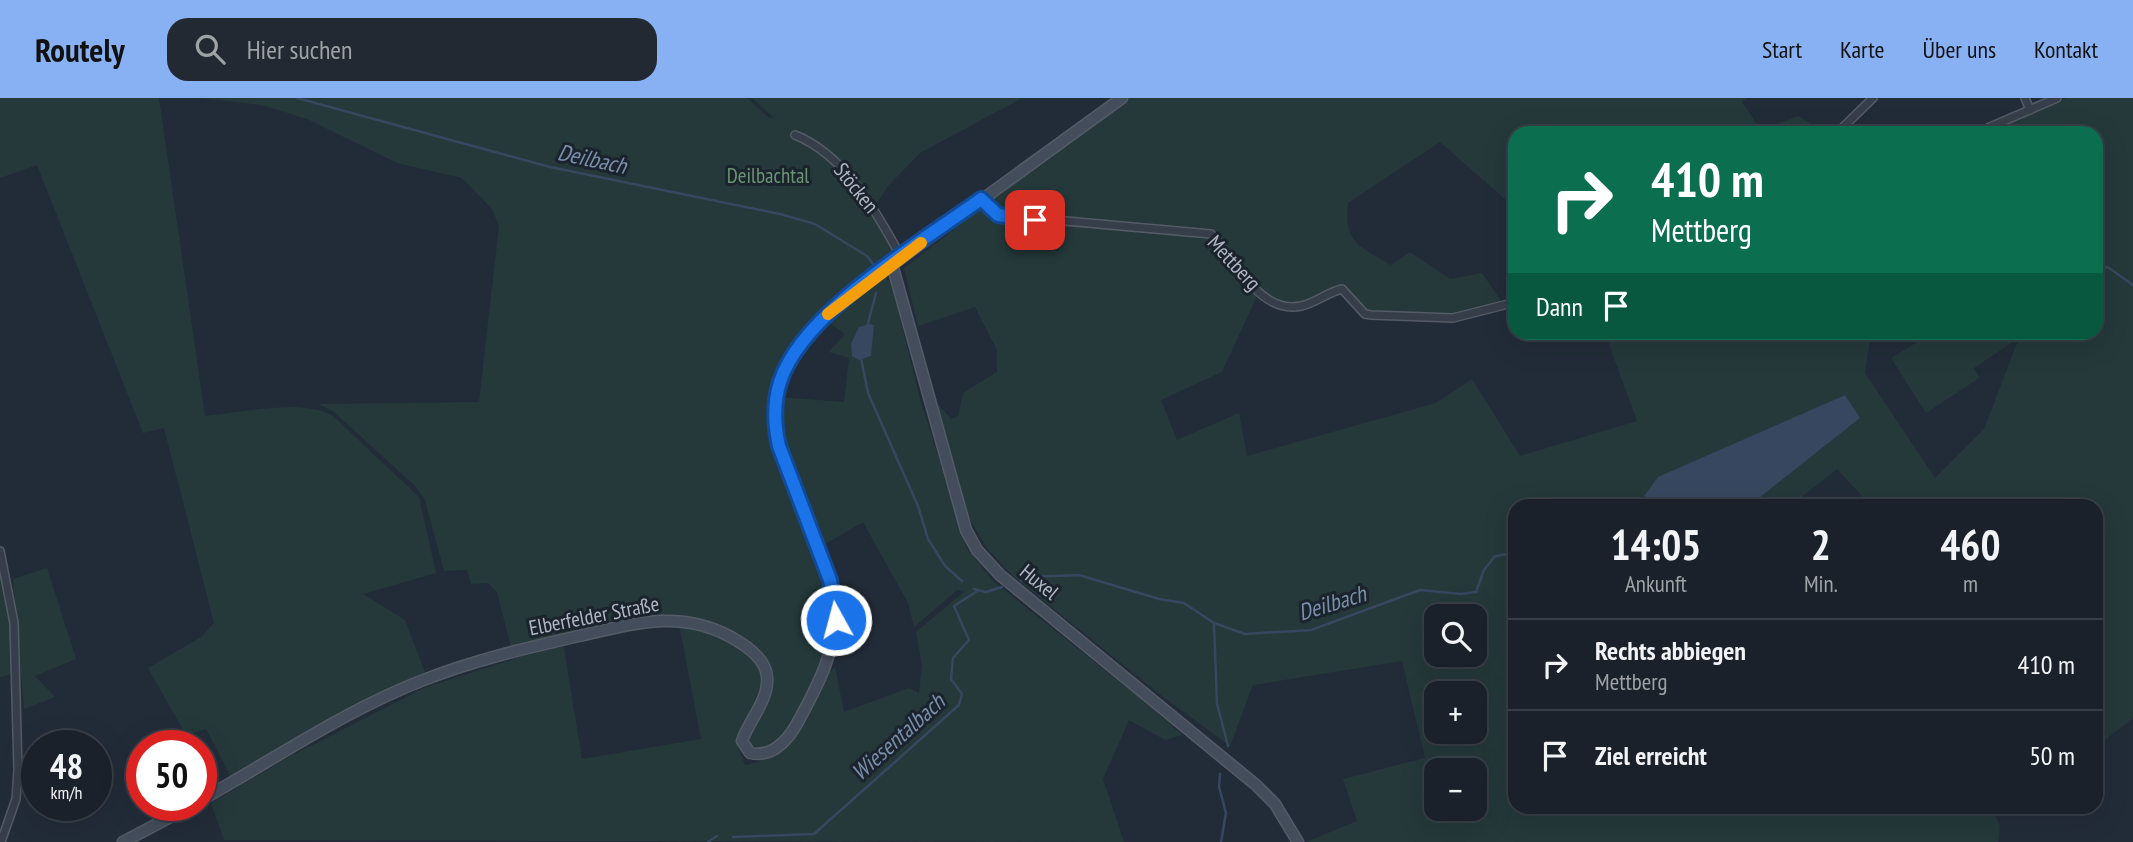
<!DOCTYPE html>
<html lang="de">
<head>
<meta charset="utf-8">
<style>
	body { margin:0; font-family:"PT Sans Narrow",sans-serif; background:#232932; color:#f1f3f6; height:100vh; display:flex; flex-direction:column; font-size:26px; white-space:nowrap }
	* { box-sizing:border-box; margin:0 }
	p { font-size:23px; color:#9fa3a8 }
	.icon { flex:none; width:38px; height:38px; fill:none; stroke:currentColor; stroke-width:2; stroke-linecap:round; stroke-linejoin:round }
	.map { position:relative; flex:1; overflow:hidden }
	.drawer { position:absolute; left:1508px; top:401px; width:595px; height:315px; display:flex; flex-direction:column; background:#1a212a; border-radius:21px; box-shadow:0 7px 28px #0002,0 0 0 2px #383e47 }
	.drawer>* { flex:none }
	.guide { position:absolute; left:1508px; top:28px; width:595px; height:214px; border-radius:21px; box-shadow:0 7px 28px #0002,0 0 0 2px #383e47; background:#0b6e4f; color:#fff; overflow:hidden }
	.tools { position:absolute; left:1424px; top:506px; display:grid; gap:14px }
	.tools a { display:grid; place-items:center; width:63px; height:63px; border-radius:14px; background:#1a212a; box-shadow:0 7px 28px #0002,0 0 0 2px #383e47; font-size:35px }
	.speed { position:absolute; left:21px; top:632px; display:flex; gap:14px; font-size:35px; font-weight:700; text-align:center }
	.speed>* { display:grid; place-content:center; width:91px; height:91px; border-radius:50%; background:#1a212a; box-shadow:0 7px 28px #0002,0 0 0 2px #383e47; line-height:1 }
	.speed small { font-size:18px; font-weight:400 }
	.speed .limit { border:10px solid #d22; background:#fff; color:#111 }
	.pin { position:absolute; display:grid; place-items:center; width:60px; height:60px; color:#fff; margin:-30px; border-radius:14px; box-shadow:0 4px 10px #0006 }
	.me { position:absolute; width:77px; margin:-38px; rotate:353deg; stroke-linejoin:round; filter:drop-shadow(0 0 5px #0008) }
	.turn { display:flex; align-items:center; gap:24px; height:147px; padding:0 28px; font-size:32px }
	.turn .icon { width:91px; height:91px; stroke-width:2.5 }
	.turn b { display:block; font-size:49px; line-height:60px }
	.then { display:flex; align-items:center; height:66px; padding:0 28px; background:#0003; gap:14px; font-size:26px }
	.eta { display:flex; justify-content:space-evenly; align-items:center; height:119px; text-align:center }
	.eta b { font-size:42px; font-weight:700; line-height:49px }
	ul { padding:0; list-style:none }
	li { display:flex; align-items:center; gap:21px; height:91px; padding:0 28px; border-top:2px solid #383e47 }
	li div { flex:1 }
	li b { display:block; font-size:26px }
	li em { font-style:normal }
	header { display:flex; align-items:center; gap:42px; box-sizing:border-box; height:98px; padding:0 35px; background:#88b1f3; color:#111 }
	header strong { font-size:33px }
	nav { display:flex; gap:38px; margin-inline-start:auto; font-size:24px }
	.search { width:490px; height:63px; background:#232932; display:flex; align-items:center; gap:18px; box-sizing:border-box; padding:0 24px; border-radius:21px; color:#9fa3a8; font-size:26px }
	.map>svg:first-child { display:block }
	.green { fill:#25393a; fill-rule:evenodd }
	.water { fill:#36475f }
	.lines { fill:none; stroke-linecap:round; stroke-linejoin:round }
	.stream { stroke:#36475f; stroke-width:2.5 }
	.street-casing { stroke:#545b66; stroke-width:10 }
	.secondary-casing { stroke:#545b66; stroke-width:13 }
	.street { stroke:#363e49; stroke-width:7 }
	.secondary { stroke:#444d5c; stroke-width:10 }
	.route-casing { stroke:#114b97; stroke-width:18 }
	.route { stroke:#1a73e8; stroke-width:12 }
	.slow { stroke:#f59e0b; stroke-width:12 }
	.labels { text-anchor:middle; stroke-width:6; stroke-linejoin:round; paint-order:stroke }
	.park-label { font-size:21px; fill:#699573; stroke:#1b232d }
	.street-label { font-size:21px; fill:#b1b8c5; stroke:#1b232d }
	.water-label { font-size:23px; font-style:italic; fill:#7a8fac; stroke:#1b232d }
</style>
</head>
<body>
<header>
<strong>Routely</strong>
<div class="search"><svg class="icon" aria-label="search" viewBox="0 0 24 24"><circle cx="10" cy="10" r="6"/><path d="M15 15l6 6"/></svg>Hier suchen</div>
<nav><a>Start</a><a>Karte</a><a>Über uns</a><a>Kontakt</a></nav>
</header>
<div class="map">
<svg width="2133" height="744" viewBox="0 0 2133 744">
	<rect width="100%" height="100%" fill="#222c38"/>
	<g class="green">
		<path d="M0 0H159L205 318C240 315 302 300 333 318L419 399 436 475 363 496 405 522 426 577 231 680 206 631 186 637 148 570 201 539 214 525 164 330 143 335 37 67 0 80Z"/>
		<path d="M199 0H747L769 20 773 19 752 0H1022L920 55 889 87 874 109 817 45 885 122 896 144 893 158 824 213 794 247 778 277 768 322 773 349 831 498C831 513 831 528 827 542 822 566 784 668 751 647L749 636 770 574 764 559 746 542 708 522 666 518 511 549 497 494 488 485 471 486 467 472 444 473 425 402 416 389 334 314 319 306 479 304 499 128 492 111 462 80 397 65 307 21 262 7Z"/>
		<path d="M1129 0H1747L1742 4 1761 32 1798 18 1827 35H1516L1515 110 1440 44 1348 105C1343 144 1360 149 1391 167L1410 154 1450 181 1482 175 1502 204 1456 218 1373 215 1359 207 1344 188C1329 190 1317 201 1303 205 1263 216 1232 161 1212 135L1204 131 999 115 986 103Z"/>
		<path d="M2067 0H2133V620L2097 648 2096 408H1862L1867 403 1837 371 1790 408H1749L1860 320 1844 297 1644 398 1654 408H1516V709H1992L2000 728 1998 744H1306L1357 723 1343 681 1425 660 1402 563 1253 587 1230 648 1162 598 1013 478 987 450 964 412 936 304 951 321 958 318 963 295 997 274V252L975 209 918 228 904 170 984 108 998 119 1203 134C1227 151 1235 179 1258 196L1222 274 1161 302 1177 342 1239 315 1247 358 1436 305 1472 281 1520 358 1637 323 1605 235H1871L1865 275 1935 380 1984 331 2019 240 2035 235 2096 234V35H1986ZM1437 518H1475V556H1437ZM1437 595H1475V634H1437ZM1437 672H1475V710H1437Z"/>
		<path d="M886 179 891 185 919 297 967 451 994 484 1146 605 1182 637 1165 642 1129 622 1103 681 1124 744 224 742 211 705 289 659 424 590 563 545 582 661 701 641 679 526C713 536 753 544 763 582L739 641 738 650 745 667C797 658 806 618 827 576L835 569 844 614 909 590 919 595 922 567 916 534 964 494 957 492 914 529 908 505 863 424 822 448 778 332 780 299 844 304 849 260 829 254 845 236 827 223Z"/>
		<path d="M1932 235H2008L2014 243 1974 270 1979 280 1926 315 1891 260Z"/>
		<path d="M0 467 9 505 12 576 0 579Z"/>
		<path d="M47 470 76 561 35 578 55 599 24 611 13 481Z"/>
	</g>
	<g class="water">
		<path d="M870 226 874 227 871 258 859 262 852 258 851 246 859 229Z"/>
		<path d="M1845 297 1860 320 1749 408H1654L1644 398 1658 379Z"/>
	</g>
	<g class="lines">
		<g class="stream">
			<path d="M297 0 550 69 780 116 815 126 867 158 873 166"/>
			<path d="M2096 166 2109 170 2133 187"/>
			<path d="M867 229 876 195"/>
			<path d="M861 260 868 295 918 408 928 441 945 468 962 483"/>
			<path d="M1021 483 1029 479 1079 477 1159 501 1184 505 1214 525 1245 536 1311 532 1420 492 1461 496 1476 494 1484 472 1495 458 1516 455"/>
			<path d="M974 491 986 494 1002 489"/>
			<path d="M1214 527 1217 606 1228 648"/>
			<path d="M1220 676 1219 689 1226 715 1221 744"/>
			<path d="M733 739 814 736 959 607 962 596 951 581 953 560 969 542 954 508 979 492"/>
			<path d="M708 744 717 738"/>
		</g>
		<defs>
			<g id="street">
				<path d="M2025 0 2030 12"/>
				<path d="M1837 35 1873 0"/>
				<path d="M1976 35 2057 0"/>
				<path d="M795 37C845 57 876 113 901 159"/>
				<path d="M981 101 998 117 1211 136C1236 160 1258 217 1301 208 1316 205 1328 194 1342 191L1365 216 1371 217 1453 220 1516 204"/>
				<path d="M0 453 14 525 18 672 16 701 1 744"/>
			</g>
			<g id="secondary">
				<path d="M892 166 966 432 977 452 1000 477 1256 687 1275 706 1298 744"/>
				<path d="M201 702C273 662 344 613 421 583 471 563 526 550 579 538 632 526 679 511 729 538 744 546 766 560 767 579 769 602 749 622 742 643L750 655C774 660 789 641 799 622 817 589 838 549 836 510 835 489 824 468 817 449 804 415 791 381 779 348 765 280 800 239 849 198L1122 0"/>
				<path d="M123 744 193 707"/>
			</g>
		</defs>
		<use href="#street" class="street-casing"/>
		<use href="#secondary" class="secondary-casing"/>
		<use href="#street" class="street"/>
		<use href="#secondary" class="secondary"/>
	</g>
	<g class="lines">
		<defs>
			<path id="route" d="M836 522 830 482 779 348C774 326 773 306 780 284 802 214 922 144 981 101L998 117 1035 122"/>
		</defs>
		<use href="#route" class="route-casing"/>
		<use href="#route" class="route"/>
		<path class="slow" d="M828 216 921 145"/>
	</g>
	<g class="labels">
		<g class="park-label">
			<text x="768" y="85">Deilbachtal</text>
		</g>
		<g class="street-label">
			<text transform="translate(856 90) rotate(51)" y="7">Stöcken</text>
			<text transform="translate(1234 165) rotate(47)" y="7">Mettberg</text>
			<text transform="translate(1039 484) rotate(39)" y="7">Huxel</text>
			<text transform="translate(594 518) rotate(-11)" y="7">Elberfelder Straße</text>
		</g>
		<g class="water-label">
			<text transform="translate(592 61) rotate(12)" y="8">Deilbach</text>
			<text transform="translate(1332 505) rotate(-17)" y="8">Deilbach</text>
			<text transform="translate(898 639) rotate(-42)" y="8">Wiesentalbach</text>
		</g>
	</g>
</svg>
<div class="tools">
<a><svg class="icon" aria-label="search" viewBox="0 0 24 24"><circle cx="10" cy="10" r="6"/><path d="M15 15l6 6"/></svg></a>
<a>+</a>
<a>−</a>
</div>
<div class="speed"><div>48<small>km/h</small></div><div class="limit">50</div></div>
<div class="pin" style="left:1035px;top:122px;background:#d93025"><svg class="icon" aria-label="arrive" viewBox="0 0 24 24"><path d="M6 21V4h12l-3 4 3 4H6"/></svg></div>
<svg class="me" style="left:836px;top:522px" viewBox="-20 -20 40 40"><circle r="17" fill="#1a73e8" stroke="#fff" stroke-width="3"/><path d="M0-11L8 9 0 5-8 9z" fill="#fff"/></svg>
<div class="guide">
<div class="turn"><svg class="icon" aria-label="right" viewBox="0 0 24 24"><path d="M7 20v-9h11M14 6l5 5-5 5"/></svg><div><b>410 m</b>Mettberg</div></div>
<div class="then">Dann<svg class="icon" aria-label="arrive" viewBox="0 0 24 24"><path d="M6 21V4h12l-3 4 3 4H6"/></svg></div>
</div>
<section class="drawer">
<div class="eta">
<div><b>14:05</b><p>Ankunft</p></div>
<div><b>2</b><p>Min.</p></div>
<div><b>460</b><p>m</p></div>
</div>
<ul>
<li><svg class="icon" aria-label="right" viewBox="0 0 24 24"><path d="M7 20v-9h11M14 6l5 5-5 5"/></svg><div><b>Rechts abbiegen</b><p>Mettberg</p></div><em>410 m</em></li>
<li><svg class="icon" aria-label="arrive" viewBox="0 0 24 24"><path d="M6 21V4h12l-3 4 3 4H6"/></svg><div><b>Ziel erreicht</b></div><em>50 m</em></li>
</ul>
</section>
</div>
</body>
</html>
